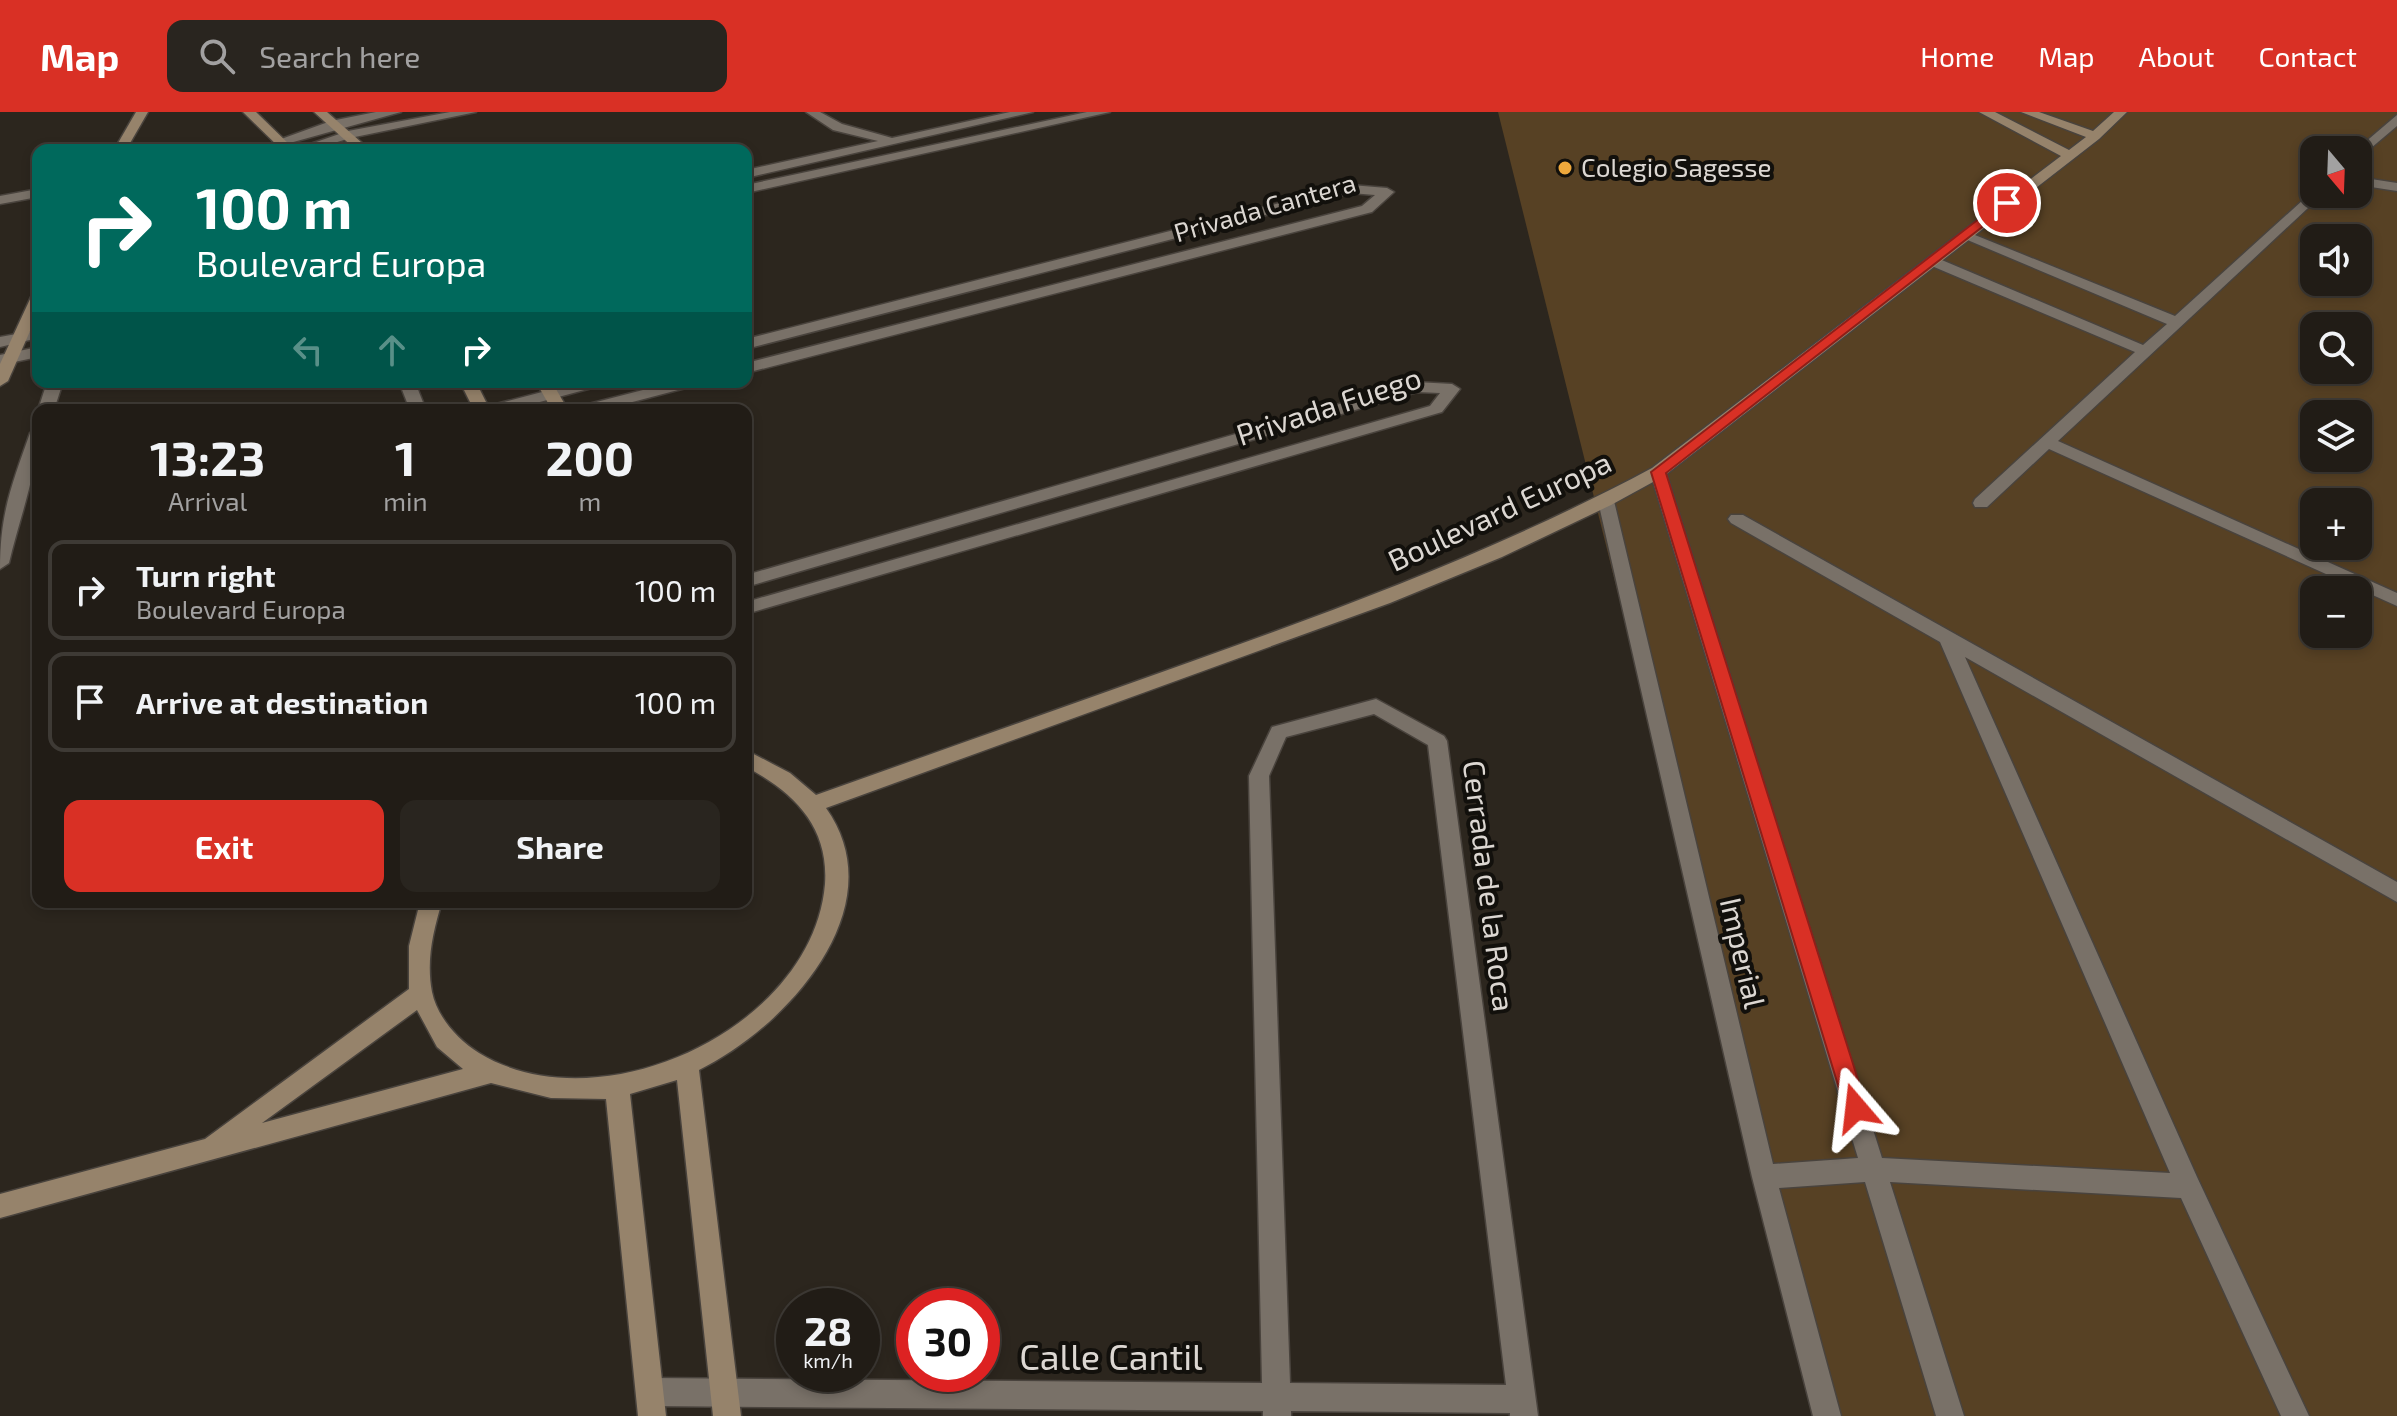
<!DOCTYPE html>
<html lang="en">
<head>
<meta charset="utf-8">
<style>
	body { margin:0; font-family:"Exo 2",sans-serif; background:#29251f; color:#f1f3f6; height:100vh; display:flex; flex-direction:column; font-size:30px; white-space:nowrap }
	* { box-sizing:border-box; margin:0 }
	p { font-size:26px; color:#a2a1a1 }
	.icon { flex:none; width:44px; height:44px; fill:none; stroke:currentColor; stroke-width:2; stroke-linecap:round; stroke-linejoin:round }
	.map { position:relative; flex:1; overflow:hidden }
	.drawer { position:absolute; left:32px; top:292px; width:720px; height:504px; display:flex; flex-direction:column; background:#211c16; border-radius:16px; box-shadow:0 4px 12px #0003,0 0 0 2px #3e3a35 }
	.drawer>* { flex:none }
	.banner { position:absolute; left:32px; top:32px; width:720px; height:244px; border-radius:16px; box-shadow:0 4px 12px #0003,0 0 0 2px #3e3a35; background:#00695c; color:#fff; overflow:hidden }
	.needle { width:52px; rotate:161deg }
	.tools { position:absolute; left:2300px; top:24px; display:grid; gap:16px }
	.tools a { display:grid; place-items:center; width:72px; height:72px; border-radius:16px; background:#211c16; box-shadow:0 4px 12px #0003,0 0 0 2px #3e3a35; font-size:40px }
	.speed { position:absolute; left:776px; top:1176px; display:flex; gap:16px; font-size:40px; font-weight:700; text-align:center }
	.speed>* { display:grid; place-content:center; width:104px; height:104px; border-radius:50%; background:#211c16; box-shadow:0 4px 12px #0003,0 0 0 2px #3e3a35; line-height:1 }
	.speed small { font-size:20px; font-weight:400 }
	.speed .limit { border:12px solid #d22; background:#fff; color:#111 }
	.pin { position:absolute; display:grid; place-items:center; width:68px; height:68px; color:#fff; margin:-34px; border:4px solid #fff; border-radius:50%; box-shadow:0 2px 8px #0007 }
	.me { position:absolute; width:88px; margin:-44px; rotate:343deg; stroke-linejoin:round; filter:drop-shadow(0 0 6px #0008) }
	.turn { display:flex; align-items:center; gap:28px; height:168px; padding:0 32px; font-size:36px }
	.turn .icon { width:104px; height:104px; stroke-width:2.5 }
	.turn b { display:block; font-size:56px; line-height:68px }
	.lanes { display:flex; align-items:center; height:76px; padding:0 32px; background:#0003; justify-content:center; gap:40px; direction:ltr }
	.lanes .off { opacity:.35 }
	.eta { display:flex; justify-content:space-evenly; align-items:center; height:136px; text-align:center }
	.eta b { font-size:48px; font-weight:700; line-height:56px }
	.button { display:flex; gap:16px; margin-top:auto; padding:16px 32px }
	.button a { flex:1; height:92px; border-radius:16px; background:#d93025; color:#fff; font-size:32px; font-weight:700; line-height:92px; text-align:center }
	.button a+a { background:#29251f; color:#f1f3f6 }
	ul { padding:0; list-style:none }
	li { display:flex; align-items:center; gap:24px; height:100px; margin:0 16px 12px; padding:0 16px; border:4px solid #3e3a35; border-radius:16px }
	li div { flex:1 }
	li b { display:block; font-size:30px }
	li em { font-style:normal }
	header { display:flex; align-items:center; gap:48px; box-sizing:border-box; height:112px; padding:0 40px; background:#d93025; color:#fff }
	header strong { font-size:38px }
	nav { display:flex; gap:44px; margin-inline-start:auto; font-size:28px }
	.search { width:560px; height:72px; background:#29251f; display:flex; align-items:center; gap:20px; box-sizing:border-box; padding:0 28px; border-radius:16px; color:#a2a1a1; font-size:30px }
	.map>svg:first-child { display:block }
	.green { fill:#574124; fill-rule:evenodd }
	.lines { fill:none; stroke-linecap:round; stroke-linejoin:round }
	.street-casing { stroke:#49433d; stroke-width:3 }
	.secondary-casing { stroke:#49433d; stroke-width:3 }
	.street { fill:#797168; fill-rule:evenodd }
	.secondary { fill:#96836b; fill-rule:evenodd }
	.route { fill:#d93025; stroke:#8d1f18; stroke-width:2 }
	.poi-dot { fill:#eea83c; stroke:#12100c; stroke-width:3 }
	.labels { text-anchor:middle; stroke-width:8; stroke-linejoin:round; paint-order:stroke }
	.far-poi-label { font-size:26px; fill:#dcd7d2; stroke:#12100c; text-anchor:start }
	.far-street-label { font-size:26px; fill:#dcd7d2; stroke:#12100c }
	.street-label { font-size:30px; fill:#dcd7d2; stroke:#12100c }
	.near-street-label { font-size:36px; fill:#dcd7d2; stroke:#12100c }
</style>
</head>
<body>
<header>
<strong>Map</strong>
<div class="search"><svg class="icon" aria-label="search" viewBox="0 0 24 24"><circle cx="10" cy="10" r="6"/><path d="M15 15l6 6"/></svg>Search here</div>
<nav><a>Home</a><a>Map</a><a>About</a><a>Contact</a></nav>
</header>
<div class="map">
<svg width="2397" height="1304" viewBox="0 0 2397 1304">
	<rect width="100%" height="100%" fill="#2c261e"/>
	<path class="green" d="M1498 0H2397V1304H1823ZM2314 38H2358V82H2314ZM2314 126H2358V170H2314ZM2314 214H2358V258H2314ZM2314 302H2358V346H2314ZM2314 390H2358V434H2314ZM2314 478H2358V522H2314Z"/>
	<g class="lines">
		<defs>
			<g id="street">
				<path d="M376 0H401L279 34 273 30 331 9Z"/>
				<path d="M450 0H476L350 26 312 38H293L348 19Z"/>
				<path d="M806 0H820L842 12 892 26 1010 0H1033L746 66V58L878 29 833 18Z"/>
				<path d="M1087 0H1110L746 81V73Z"/>
				<path d="M2397 3V14L2358 47 2356 38Z"/>
				<path d="M2358 65 2397 71V79L2358 73Z"/>
				<path d="M1351 73 1387 76 1394 80 1372 100 746 261V251L1362 94 1375 83 1351 81 746 237V227Z"/>
				<path d="M38 77V85L0 92V84Z"/>
				<path d="M2314 78V82H2323L2058 329 2397 481V494L2049 337 1987 395H1975L1973 391 1975 387 2135 240 1927 152V146H1937L2143 233 2167 212 1958 124 1970 121 2175 204Z"/>
				<path d="M38 218V226L0 235V225Z"/>
				<path d="M38 235V245L0 253V243Z"/>
				<path d="M47 270H63L54 298H38Z"/>
				<path d="M399 270H415L426 298H410Z"/>
				<path d="M580 270H606L603 273 510 298H483L485 295Z"/>
				<path d="M674 270H700L697 273 602 298H575L577 295Z"/>
				<path d="M1416 270 1452 272 1460 277 1442 300 746 502V490L1430 294 1440 281 1417 280 746 475V463Z"/>
				<path d="M38 316C38 361 19 407 9 451L0 457C0 401 12 372 30 321Z"/>
				<path d="M1658 355 1666 360 1882 1046 2170 1061 1940 530 1731 411 1728 407 1731 403H1743L2397 770V790L1965 545 2197 1065 2309 1304H2281L2181 1086 1890 1070 1964 1304H1936L1865 1070 1779 1076 1841 1304H1813L1752 1065 1598 389 1600 385 1606 383 1614 389 1773 1052 1858 1046 1650 360Z"/>
				<path d="M1376 587 1444 624 1447 629 1538 1304H1510V1301L1291 1299V1304H1263V1299L652 1294 642 1290 638 1280 642 1270 652 1266 1262 1271 1249 664 1272 615ZM1374 602 1428 633 1506 1273 1290 1271 1269 664 1286 625Z"/>
			</g>
			<g id="secondary">
				<path d="M136 0H148L126 38H114Z"/>
				<path d="M243 0H256L295 38H282Z"/>
				<path d="M314 0H327L370 38H356Z"/>
				<path d="M1979 0H1995L2069 38 2086 25 2021 0H2039L2093 19 2114 0H2127L2099 27 1664 364 1611 393 1502 445 1390 491 826 696C897 796 785 916 699 958L741 1304H713L677 968 630 982 666 1304H638L606 987 551 986 491 971 0 1106V1082L205 1027 409 877V834L420 790H442C433 819 426 849 432 880 437 905 458 928 479 941 600 1015 813 916 825 772 829 715 794 680 746 655V638L790 661 816 683C942 638 1068 594 1193 549 1350 493 1505 435 1652 356L2061 44ZM417 898 437 935 463 957 262 1011Z"/>
				<path d="M38 181V201L8 269 0 274V252L31 185Z"/>
				<path d="M460 270H476L490 298H474Z"/>
				<path d="M536 270H552L568 298H552Z"/>
			</g>
		</defs>
		<use href="#street" class="street-casing"/>
		<use href="#secondary" class="secondary-casing"/>
		<use href="#street" class="street"/>
		<use href="#secondary" class="secondary"/>
	</g>
	<path class="route" d="M2002 89 2013 91 1666 361 1867 996 1864 1004 1856 1007 1848 1004 1845 996 1651 360Z"/>
	<circle class="poi-dot" cx="1565" cy="56" r="8"/>
	<g class="labels">
		<g class="far-poi-label">
			<text x="1581" y="65">Colegio Sagesse</text>
		</g>
		<g class="far-street-label">
			<text transform="translate(1265 96) rotate(-16)" y="9">Privada Cantera</text>
		</g>
		<g class="street-label">
			<text transform="translate(1329 295) rotate(-18)" y="10">Privada Fuego</text>
			<text transform="translate(1500 400) rotate(-25)" y="10">Boulevard Europa</text>
			<text transform="translate(1488 774) rotate(83)" y="10">Cerrada de la Roca</text>
			<text transform="translate(1742 841) rotate(77)" y="10">Imperial</text>
		</g>
		<g class="near-street-label">
			<text x="1111" y="1258">Calle Cantil</text>
		</g>
	</g>
</svg>
<div class="tools">
<a><svg class="needle" viewBox="-14 -14 28 28"><path d="M0-13l5 13h-10z" fill="#e53935"/><path d="M0 13l5-13h-10z" fill="#a2a1a1"/></svg></a>
<a><svg class="icon" aria-label="sound" viewBox="0 0 24 24"><path d="M4 9h4l5-4v14l-5-4H4zM17 9q2 3 0 6"/></svg></a>
<a><svg class="icon" aria-label="search" viewBox="0 0 24 24"><circle cx="10" cy="10" r="6"/><path d="M15 15l6 6"/></svg></a>
<a><svg class="icon" aria-label="layers" viewBox="0 0 24 24"><path d="M12 4l9 5-9 5-9-5zM3 14l9 5 9-5"/></svg></a>
<a>+</a>
<a>−</a>
</div>
<div class="speed"><div>28<small>km/h</small></div><div class="limit">30</div></div>
<div class="pin" style="left:2007px;top:91px;background:#d93025"><svg class="icon" aria-label="arrive" viewBox="0 0 24 24"><path d="M6 21V4h12l-3 4 3 4H6"/></svg></div>
<svg class="me" style="left:1856px;top:996px" viewBox="-20 -20 40 40"><path d="M0-17L14 15 0 8-14 15z" fill="#d93025" stroke="#fff" stroke-width="4"/></svg>
<div class="banner">
<div class="turn"><svg class="icon" aria-label="right" viewBox="0 0 24 24"><path d="M7 20v-9h11M14 6l5 5-5 5"/></svg><div><b>100 m</b>Boulevard Europa</div></div>
<div class="lanes"><svg class="icon off" aria-label="left" viewBox="0 0 24 24"><path d="M17 20v-9H6M10 6l-5 5 5 5"/></svg><svg class="icon off" aria-label="ahead" viewBox="0 0 24 24"><path d="M12 20V5M6 11l6-6 6 6"/></svg><svg class="icon" aria-label="right" viewBox="0 0 24 24"><path d="M7 20v-9h11M14 6l5 5-5 5"/></svg></div>
</div>
<section class="drawer">
<div class="eta">
<div><b>13:23</b><p>Arrival</p></div>
<div><b>1</b><p>min</p></div>
<div><b>200</b><p>m</p></div>
</div>
<ul>
<li><svg class="icon" aria-label="right" viewBox="0 0 24 24"><path d="M7 20v-9h11M14 6l5 5-5 5"/></svg><div><b>Turn right</b><p>Boulevard Europa</p></div><em>100 m</em></li>
<li><svg class="icon" aria-label="arrive" viewBox="0 0 24 24"><path d="M6 21V4h12l-3 4 3 4H6"/></svg><div><b>Arrive at destination</b></div><em>100 m</em></li>
</ul>
<div class="button"><a>Exit</a><a>Share</a></div>
</section>
</div>
</body>
</html>
